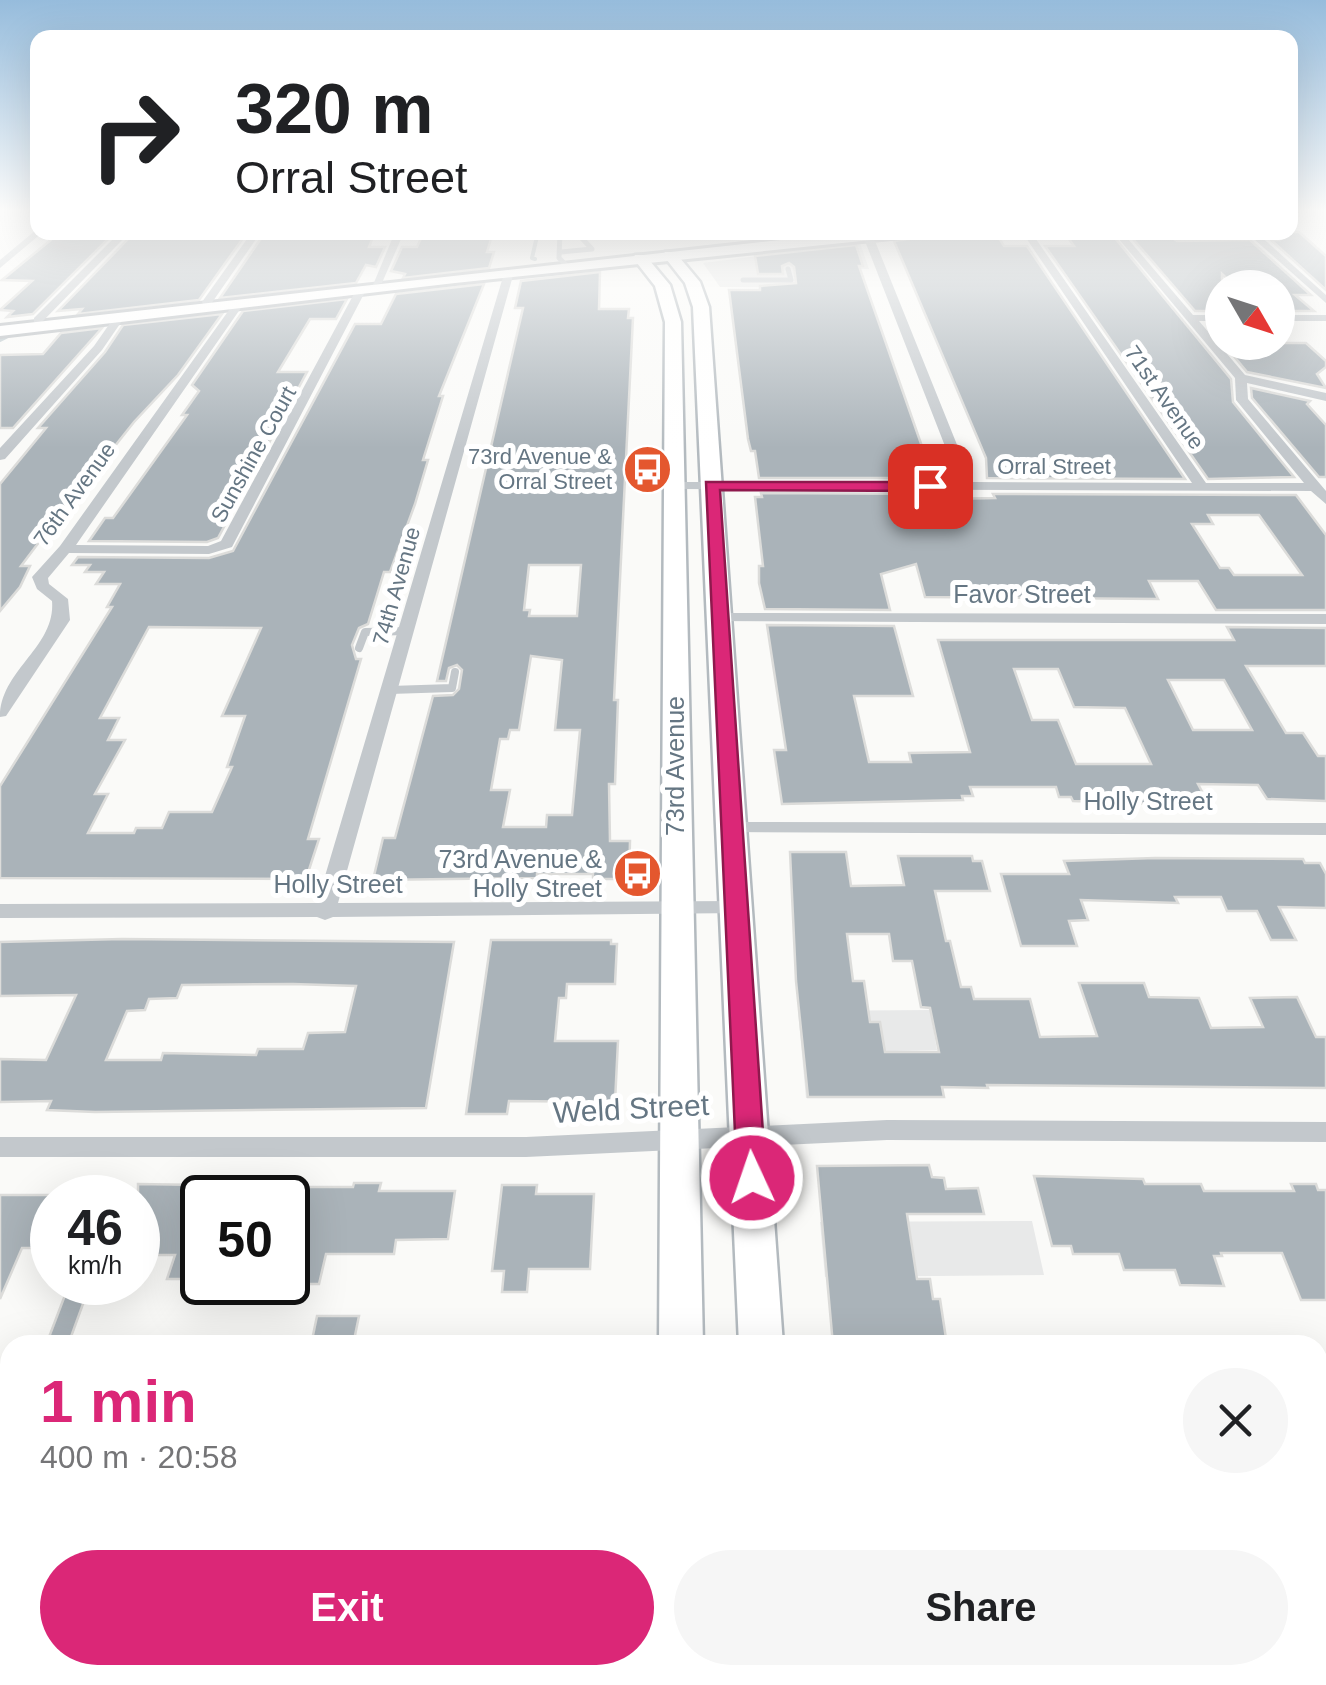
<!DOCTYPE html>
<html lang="en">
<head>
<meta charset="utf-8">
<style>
	body { margin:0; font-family:Helvetica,sans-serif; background:#f6f6f6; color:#202124; height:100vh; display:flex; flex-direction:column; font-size:38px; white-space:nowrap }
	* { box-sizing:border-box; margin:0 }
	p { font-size:32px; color:#757577 }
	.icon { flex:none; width:55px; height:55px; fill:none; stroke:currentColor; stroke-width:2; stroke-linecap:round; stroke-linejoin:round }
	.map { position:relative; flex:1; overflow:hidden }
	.sheet { position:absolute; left:0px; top:1335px; width:1328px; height:350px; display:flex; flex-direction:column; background:#fff; border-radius:30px 30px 0 0; box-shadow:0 10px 40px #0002 }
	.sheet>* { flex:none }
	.guide { position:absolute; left:30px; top:30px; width:1268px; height:210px; border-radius:20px; box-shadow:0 10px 40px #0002; background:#fff; color:#202124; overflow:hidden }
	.needle { width:65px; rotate:129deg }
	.controls { position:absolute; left:1205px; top:270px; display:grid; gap:20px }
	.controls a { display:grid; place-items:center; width:90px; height:90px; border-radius:50%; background:#fff; box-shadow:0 10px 40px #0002; font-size:50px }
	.speed { position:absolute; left:30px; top:1175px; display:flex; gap:20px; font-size:50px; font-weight:700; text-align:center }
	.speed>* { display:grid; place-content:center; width:130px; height:130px; border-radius:50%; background:#fff; box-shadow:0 10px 40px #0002; line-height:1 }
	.speed small { font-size:25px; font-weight:400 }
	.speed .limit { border:5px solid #111; border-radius:15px; background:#fff; color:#111 }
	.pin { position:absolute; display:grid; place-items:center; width:85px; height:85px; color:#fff; margin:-42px; border-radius:20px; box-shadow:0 5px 15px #0006 }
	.me { position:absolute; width:110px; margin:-55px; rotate:357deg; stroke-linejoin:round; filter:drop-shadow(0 0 8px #0008) }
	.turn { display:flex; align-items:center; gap:35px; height:210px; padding:0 40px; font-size:45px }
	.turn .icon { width:130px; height:130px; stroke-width:2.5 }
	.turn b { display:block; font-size:70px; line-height:85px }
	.round { display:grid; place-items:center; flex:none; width:105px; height:105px; border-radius:52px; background:#f6f6f6 }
	.headline { display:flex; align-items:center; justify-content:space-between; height:170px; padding:0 40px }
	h1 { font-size:60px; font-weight:800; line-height:75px; color:#db2777 }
	.action { display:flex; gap:20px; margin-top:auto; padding:20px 40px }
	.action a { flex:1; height:115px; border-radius:60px; background:#db2777; color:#fff; font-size:40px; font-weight:800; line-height:115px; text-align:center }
	.action a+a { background:#f6f6f6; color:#202124 }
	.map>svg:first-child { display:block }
	.built { fill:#e8e9e9 }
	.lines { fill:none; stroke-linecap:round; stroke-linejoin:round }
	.stream { stroke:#bbc7cb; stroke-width:4 }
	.building { fill:#aab3b9; stroke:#dcdcda; stroke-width:2.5; fill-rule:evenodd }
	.secondary-casing { stroke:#b3babf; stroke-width:5 }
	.primary-casing { stroke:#b5babe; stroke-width:6 }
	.lane-far2 { stroke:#c3c8cc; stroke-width:5 }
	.lane-far1 { stroke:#c3c8cc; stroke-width:8 }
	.lane { stroke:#c3c8cc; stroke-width:15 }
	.street { fill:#c3c8cc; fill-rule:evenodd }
	.secondary { fill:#fff; fill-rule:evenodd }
	.primary { fill:#fff; fill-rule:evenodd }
	.route { fill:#db2777; stroke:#8e194d; stroke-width:2.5 }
	.labels { text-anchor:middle; stroke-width:10; stroke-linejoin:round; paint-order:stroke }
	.far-street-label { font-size:22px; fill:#657683; stroke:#fff }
	.far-poi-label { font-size:22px; fill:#657683; stroke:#fff; text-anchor:end }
	.street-label { font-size:25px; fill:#657683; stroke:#fff }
	.poi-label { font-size:25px; fill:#657683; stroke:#fff; text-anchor:end }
	.near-street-label { font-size:30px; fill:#657683; stroke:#fff }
</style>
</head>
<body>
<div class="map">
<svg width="1326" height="1685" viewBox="0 0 1326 1685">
	<rect width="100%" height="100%" fill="#fafaf8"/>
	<g class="built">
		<path d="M860 243 869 269H795L799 288 720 287 703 263Z"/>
		<path d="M930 1010 937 1050 894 1051 901 1098H806L798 1011Z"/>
		<path d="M1032 1221 1044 1275 825 1277 820 1222Z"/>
	</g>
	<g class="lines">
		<g class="stream">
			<path d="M535 259 532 258 538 232"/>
			<path d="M0 340 6 337"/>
		</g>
	</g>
	<g class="building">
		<path d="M375 232 369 247H385L376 267 366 265 356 283 220 298 264 234Z"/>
		<path d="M424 232H493L487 252H494L489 268 403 278 405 274 391 271 402 247H417Z"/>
		<path d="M958 232H995L1004 246H1027L1185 479 987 478 986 458 894 241Z"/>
		<path d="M1064 232H1110L1231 379 1233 402 1294 477 1208 479 1045 246H1074Z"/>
		<path d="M1127 232H1163L1177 241 1250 240 1311 295H1295L1314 311H1278V288H1237L1222 274V311H1195Z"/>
		<path d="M1270 232H1299L1326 256V290L1271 240H1278Z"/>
		<path d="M58 234H113L33 314 7 317 13 311 0 310 32 281 2 280Z"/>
		<path d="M133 234H246L199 300 78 314 82 309 58 311Z"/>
		<path d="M856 245 863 266H859L926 458 929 466H935L939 478H759L755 451H751L748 439 729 290H760V286L796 283 794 267 789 263 782 266 783 274H758L755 256Z"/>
		<path d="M600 272 599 309H629L628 318H633L614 700H618L615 784H609L610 841H630L629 879H593V874H537V878L373 880 383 838H395L433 696 453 695 459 689 462 670 457 665 449 668 446 681H437L523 308H515L521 281ZM529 565H581L577 616H529L530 610H524ZM531 656 562 660 555 730H580L572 815H547L546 827H503L510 790H491L500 739H508L510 730H519Z"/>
		<path d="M484 284 439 396H443L423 460H428L415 504 390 572H384L368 624 359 628 352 645 356 659H361L308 839H319L306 879 0 878V786L112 607H107L120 584H96L104 572H85L90 565H72L78 557 209 558 233 551 355 324H381L396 294ZM149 627 261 628 222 716H245L227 767H232L212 812H169L162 828H136L134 833H88L108 794H95L125 740H108L119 718H100Z"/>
		<path d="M347 299 336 319H310L278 372H307L218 538 207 542 89 541 105 518H113L187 415H182L199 391 192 385 243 311Z"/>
		<path d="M222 314 178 375 134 422 52 525 21 566H30L20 587 0 611V484L46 428H38L105 352 123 325Z"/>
		<path d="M102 328 13 428H0V355L43 354 61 333Z"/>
		<path d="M1223 343H1306L1326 361V367L1317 374 1326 388 1247 372Z"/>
		<path d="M1251 388 1310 401 1307 404 1326 425V477H1319L1252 398Z"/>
		<path d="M761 493 945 494 947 499 995 498 993 494 1296 495 1326 535V610H1216L1198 581H1149L1158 599 925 597 916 564 881 574 890 610 765 609 759 583V566H763L755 497H762ZM1208 515H1259L1302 575H1234L1229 568H1220L1192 524H1213Z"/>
		<path d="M767 625 894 626 913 696H854L869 762H911L909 753 970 752 938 640H1234L1227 627 1326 628V666H1246L1286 733H1303L1318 756H1326V801L1267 799 1258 785 1198 784 1207 801H1154L1155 804 1073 801 1071 797H1059L1056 787H970L973 796H962L963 800 782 804 774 750H786ZM1014 669H1058L1074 707 1125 708 1151 764H1076L1058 720H1032ZM1168 680H1224L1252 730H1193Z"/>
		<path d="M790 852H846L851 886 904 885 898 856H972L973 861H982L990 891H935L946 941H950L961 987H971L974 999H1030L1040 1037 1097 1036 1079 983H1144L1149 997 1199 998 1211 1028 1263 1027 1250 998 1297 997 1316 1037H1326V1088L987 1085 988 1088 942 1087 944 1097H808L796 981ZM847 934H889L893 961H912L921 1007 930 1008 939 1052H885L880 1022H870L864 981H853Z"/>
		<path d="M1155 858 1303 859 1305 863H1320L1326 874V908L1279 907 1296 940H1271L1257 911H1227L1221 897H1175L1178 903 1081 900 1088 920 1069 921 1077 946H1021L1001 874H1069L1064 861Z"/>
		<path d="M122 939 454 942 426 1108 95 1112 47 1110 51 1101 0 1102V1059L46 1060 76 995 0 996V942ZM293 984 356 986 345 1032 308 1033 303 1049H258L256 1055 163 1053 161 1060H106L127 1011 145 1010 149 999 177 998 182 985Z"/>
		<path d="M491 940H611V944H617L615 984H567L566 998H559L555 1041H618L615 1102 509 1101 507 1114H466Z"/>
		<path d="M929 1165 932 1177 944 1178 946 1189 978 1188 984 1214H907L917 1279H930L933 1299H940L947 1345H833L817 1166Z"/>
		<path d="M1034 1176 1143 1179 1145 1184H1201L1204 1191H1294L1291 1184H1316L1318 1190H1326V1300H1301L1282 1253H1221L1222 1256H1214L1224 1286 1180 1285 1175 1270H1124L1119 1254H1073L1071 1246H1052Z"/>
		<path d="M354 1183H381L379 1191H455L448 1239 396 1240 394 1254H326L319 1284H288V1187H353Z"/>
		<path d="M138 1184 202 1185V1279H167L175 1255H138Z"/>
		<path d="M502 1185H537L536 1194H594L590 1269H529L527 1292H502L504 1271H492Z"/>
		<path d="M0 1195H52V1248H22L0 1299Z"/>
		<path d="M70 1282H91L68 1345H46Z"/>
		<path d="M317 1316H359L353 1345H311Z"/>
	</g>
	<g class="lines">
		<defs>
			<g id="secondary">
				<path d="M665 252H675L700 282 709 307 783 1345H739L693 307 685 283 663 255Z"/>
				<path d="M635 255H645L670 285 681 322 703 1345H659L665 322 655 286 633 258Z"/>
				<rect x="658" y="1675" width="52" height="10"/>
				<rect x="757" y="1675" width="52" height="10"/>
			</g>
			<path id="primary" d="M852 232H908L901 237 455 283 0 336V326Z"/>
		</defs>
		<use href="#secondary" class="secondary-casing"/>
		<use href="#primary" class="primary-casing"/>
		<g class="lane-far2">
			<path d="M560 232 559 258 567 266"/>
			<path d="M561 252 592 249 576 232"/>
			<path d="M743 280H791L788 269"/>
		</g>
		<g class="lane-far1">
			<path d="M359 648 365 632 406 631"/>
			<path d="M390 690 452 688 455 672"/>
		</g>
		<g class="lane">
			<path d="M21 1685 24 1675"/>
			<path d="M302 1685 304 1675"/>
		</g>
		<g class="street">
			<path d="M36 230 43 232 0 268V260Z"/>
			<path d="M120 232H130L42 322H34V318Z"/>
			<path d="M252 232H261L211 304H203L202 302Z"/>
			<path d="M395 232H404L382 283 373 285Z"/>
			<path d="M1022 232H1031L1206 483H1304L1236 400 1235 378 1113 232H1122L1193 315H1222V321H1199L1245 375 1326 393V401L1247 383 1248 399 1326 491V504L1311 491 668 489 666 486 673 482H959L863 236 868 233 873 236 972 482 1192 483Z"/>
			<path d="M1246 232H1256L1326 295V303Z"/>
			<path d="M505 270 514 272 338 903 736 901 743 903 747 908 743 913 333 917 325 920 317 917 0 918V904L317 903Z"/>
			<path d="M361 287 366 290 232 547 209 554 69 553 48 578 49 584 68 599 70 620 6 716 0 717C0 670 56 647 52 601L37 589 32 577 60 546 234 303 243 305 76 545 208 546 221 541 356 290Z"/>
			<rect x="1278" y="315" width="48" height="6"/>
			<path d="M115 316 124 318 102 350 5 459 0 460V448L94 346Z"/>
			<path d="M719 613 1326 614V624L713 621V615Z"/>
			<path d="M731 822 1326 823V835L724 832 721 828Z"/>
			<path d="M887 1120 1326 1122V1142L887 1140 526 1157H0V1137H526Z"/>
			<rect x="0" y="1490" width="10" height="30"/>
			<rect x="1318" y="1591" width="8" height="34"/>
		</g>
		<use href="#secondary" class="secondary"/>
		<use href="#primary" class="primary"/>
	</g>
	<linearGradient id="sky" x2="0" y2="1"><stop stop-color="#96bcdc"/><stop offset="0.47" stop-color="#fdfdfc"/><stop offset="1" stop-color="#fdfdfc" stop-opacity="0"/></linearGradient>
	<rect width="1326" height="448" fill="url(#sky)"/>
	<path class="route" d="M706 482H930L938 486 930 491 720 490 766 1178 762 1186 752 1190 741 1186 737 1178Z"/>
	<defs>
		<symbol id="bus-disc" viewBox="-11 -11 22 22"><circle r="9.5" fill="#e4572e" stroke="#fff"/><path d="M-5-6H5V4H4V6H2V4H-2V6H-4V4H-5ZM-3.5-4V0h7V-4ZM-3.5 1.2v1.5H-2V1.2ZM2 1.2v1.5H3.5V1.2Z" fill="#fff"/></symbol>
	</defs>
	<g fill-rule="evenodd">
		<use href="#bus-disc" x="620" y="442" width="55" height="55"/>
		<use href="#bus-disc" x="610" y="846" width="55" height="55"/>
	</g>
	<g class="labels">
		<g class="far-street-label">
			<text transform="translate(1165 397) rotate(55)" y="8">71st Avenue</text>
			<text transform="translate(253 454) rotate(-61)" y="8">Sunshine Court</text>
			<text x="1054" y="474">Orral Street</text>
			<text transform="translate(74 494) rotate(-54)" y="8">76th Avenue</text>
			<text transform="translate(396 586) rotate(-74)" y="8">74th Avenue</text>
		</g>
		<g class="far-poi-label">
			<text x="612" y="464">73rd Avenue &amp;<tspan x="612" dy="25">Orral Street</tspan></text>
		</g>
		<g class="street-label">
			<text x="1022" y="603">Favor Street</text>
			<text transform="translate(675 766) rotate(-90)" y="9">73rd Avenue</text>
			<text x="1148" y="810">Holly Street</text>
			<text x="338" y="893">Holly Street</text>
		</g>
		<g class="poi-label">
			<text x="602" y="868">73rd Avenue &amp;<tspan x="602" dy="29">Holly Street</tspan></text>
		</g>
		<g class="near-street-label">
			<text transform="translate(631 1109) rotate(-3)" y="10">Weld Street</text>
		</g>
	</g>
</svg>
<div class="controls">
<a><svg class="needle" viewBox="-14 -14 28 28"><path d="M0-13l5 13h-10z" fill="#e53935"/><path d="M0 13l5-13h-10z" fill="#757577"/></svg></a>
</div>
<div class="speed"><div>46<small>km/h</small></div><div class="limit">50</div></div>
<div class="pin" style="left:930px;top:486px;background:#d93025"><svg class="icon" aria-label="arrive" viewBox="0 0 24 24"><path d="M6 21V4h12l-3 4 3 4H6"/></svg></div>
<svg class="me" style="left:752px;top:1178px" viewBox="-20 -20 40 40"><circle r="17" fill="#db2777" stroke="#fff" stroke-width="3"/><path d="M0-11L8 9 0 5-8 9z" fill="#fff"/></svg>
<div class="guide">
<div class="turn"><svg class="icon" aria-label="right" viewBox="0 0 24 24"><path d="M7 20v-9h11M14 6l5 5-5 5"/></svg><div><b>320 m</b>Orral Street</div></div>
</div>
<section class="sheet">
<div class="headline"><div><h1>1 min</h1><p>400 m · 20:58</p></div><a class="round"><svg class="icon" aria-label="close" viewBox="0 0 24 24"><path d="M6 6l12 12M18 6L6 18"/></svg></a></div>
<div class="action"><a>Exit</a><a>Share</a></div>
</section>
</div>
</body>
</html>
